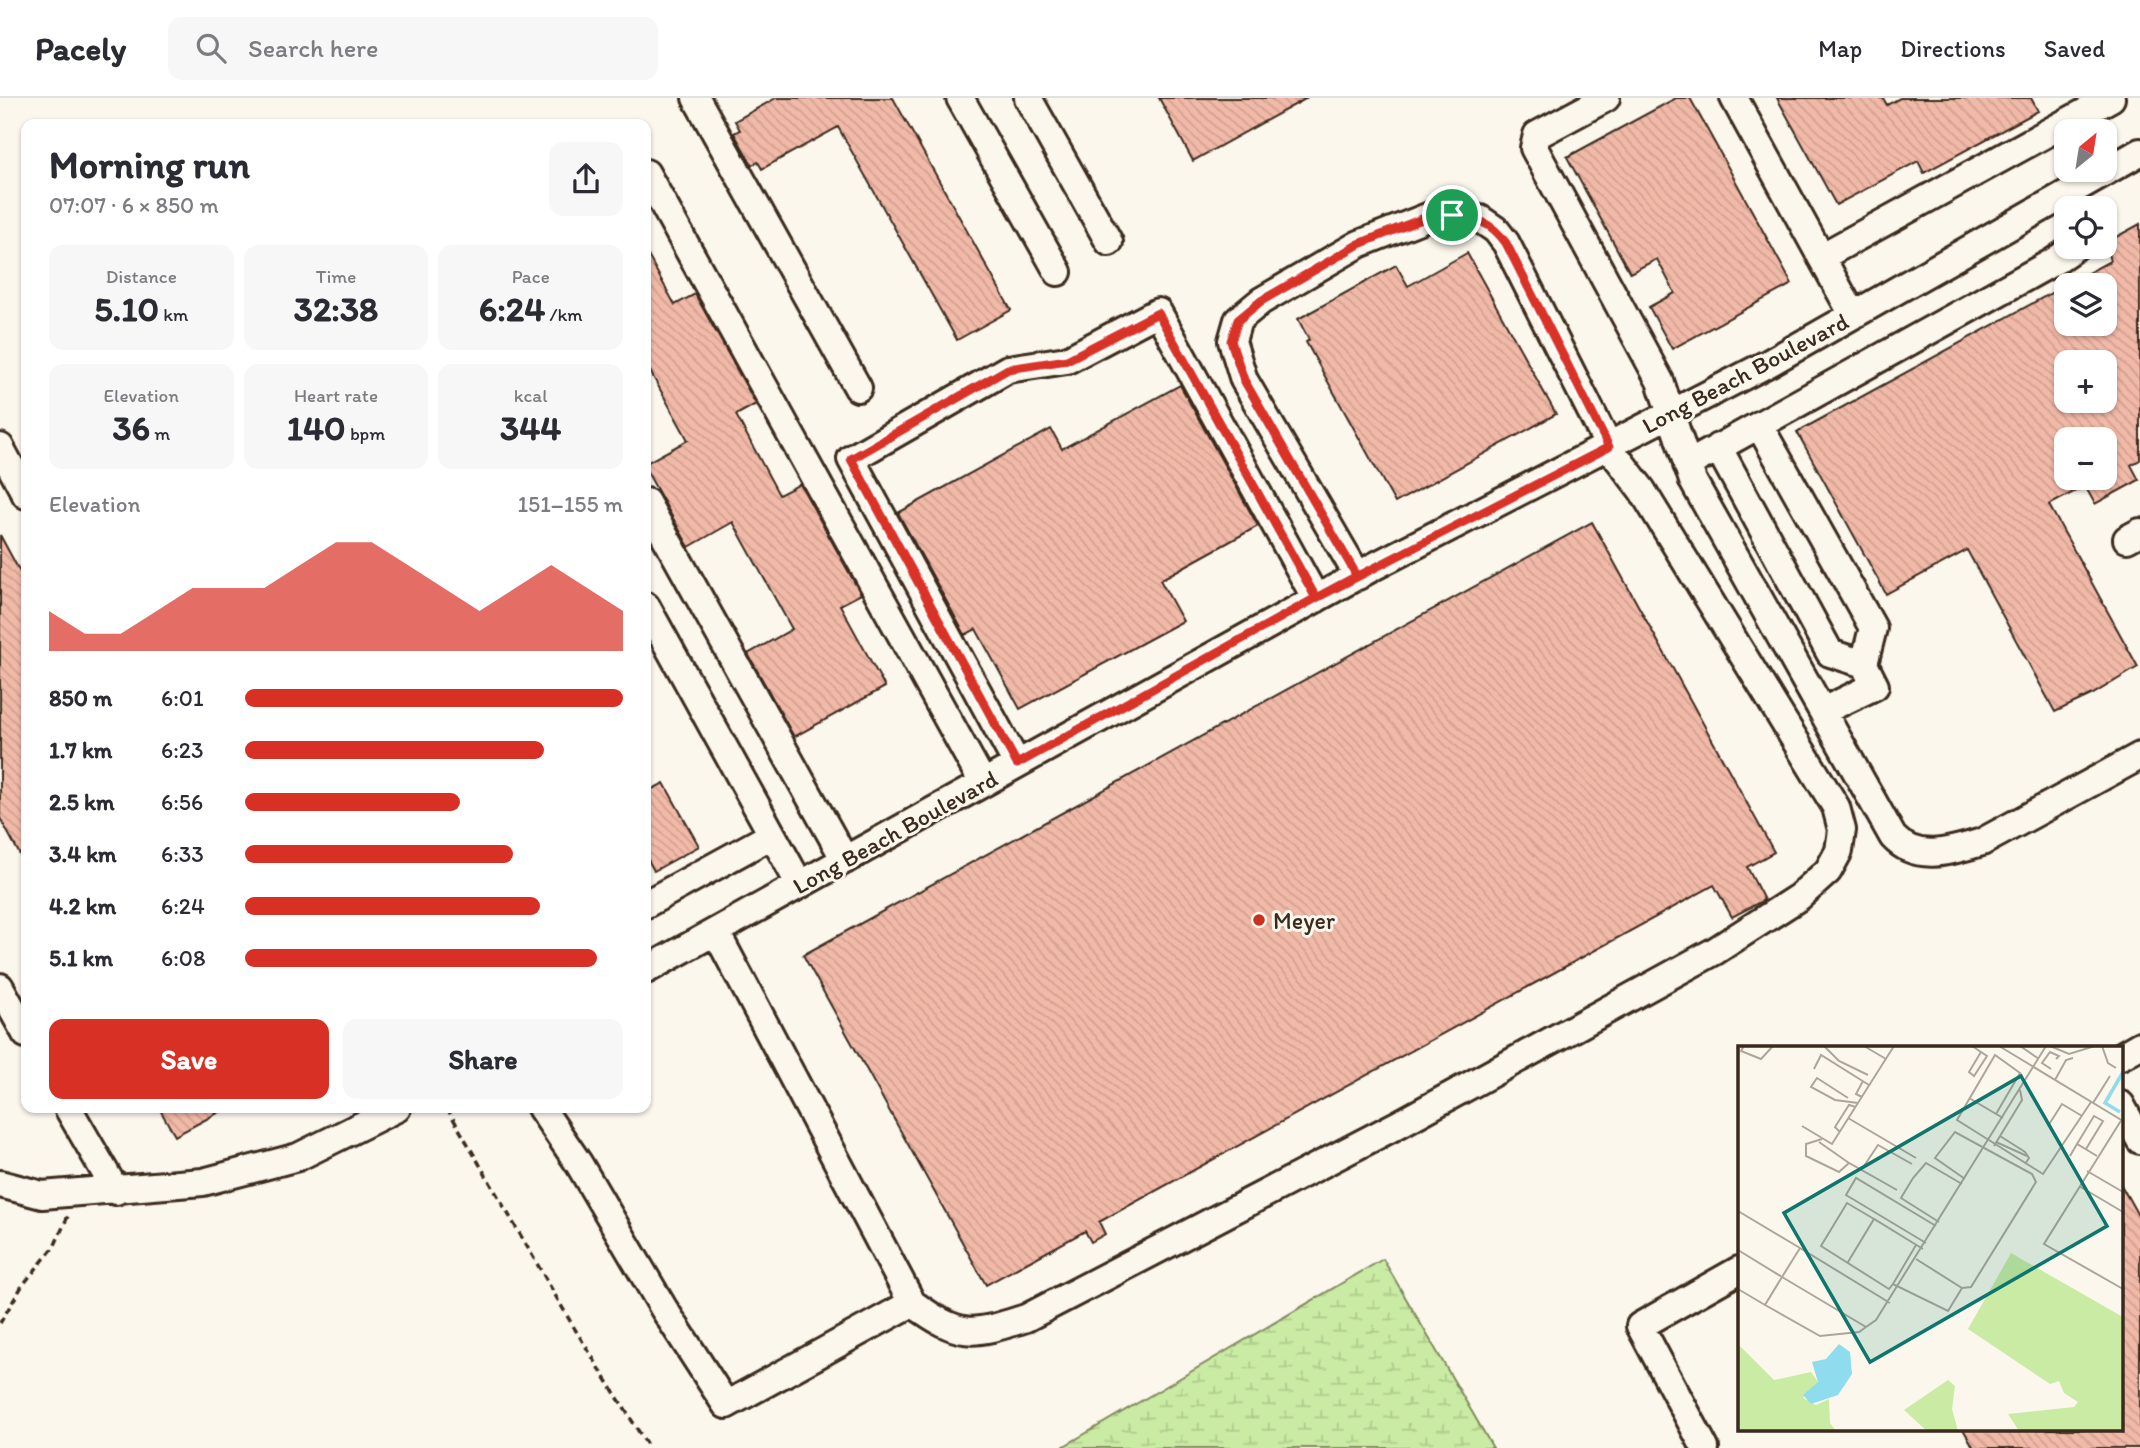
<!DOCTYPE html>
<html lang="en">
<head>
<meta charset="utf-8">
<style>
  :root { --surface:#fff; --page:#f7f7f7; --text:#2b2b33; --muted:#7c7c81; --line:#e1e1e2; --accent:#d93025 }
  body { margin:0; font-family:Itim,sans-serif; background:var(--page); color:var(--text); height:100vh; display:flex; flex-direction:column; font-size:26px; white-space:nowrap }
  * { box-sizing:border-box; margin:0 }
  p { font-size:23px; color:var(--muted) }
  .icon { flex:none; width:38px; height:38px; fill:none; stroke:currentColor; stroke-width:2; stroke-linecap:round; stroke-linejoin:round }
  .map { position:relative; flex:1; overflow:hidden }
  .details { position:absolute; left:21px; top:21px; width:630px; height:994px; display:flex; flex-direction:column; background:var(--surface); border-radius:14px; box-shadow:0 2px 5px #0004 }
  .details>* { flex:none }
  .needle { width:46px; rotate:30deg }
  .buttons { position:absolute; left:2054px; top:21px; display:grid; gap:14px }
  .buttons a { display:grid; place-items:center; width:63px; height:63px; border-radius:14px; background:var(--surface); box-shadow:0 2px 5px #0004; font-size:35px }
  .pin { position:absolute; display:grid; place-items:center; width:60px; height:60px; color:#fff; margin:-30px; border:4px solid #fff; border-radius:50%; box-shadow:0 2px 7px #0007 }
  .round { display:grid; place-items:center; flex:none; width:74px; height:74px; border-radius:14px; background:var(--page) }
  .overview { display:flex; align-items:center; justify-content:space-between; height:119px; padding:0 28px }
  h1 { font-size:38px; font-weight:700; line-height:52px }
  .figures { display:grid; grid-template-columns:repeat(3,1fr); gap:10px; height:119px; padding:7px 28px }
  .figures div { display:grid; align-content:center; border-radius:14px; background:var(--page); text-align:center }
  .figures b { font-size:35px; font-weight:700 }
  .figures small { font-size:19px; font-weight:400 }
  .figures p { font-size:19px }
  .chart { height:196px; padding:14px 28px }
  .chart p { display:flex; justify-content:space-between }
  .chart svg { width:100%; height:126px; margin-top:7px; fill:var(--accent); opacity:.7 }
  .primary-button { display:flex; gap:14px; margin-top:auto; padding:14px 28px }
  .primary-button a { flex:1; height:80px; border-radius:14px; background:var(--accent); color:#fff; font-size:28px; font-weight:700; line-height:80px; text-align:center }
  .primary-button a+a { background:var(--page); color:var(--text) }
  ul { padding:0 28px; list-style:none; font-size:23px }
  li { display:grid; grid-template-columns:112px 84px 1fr; align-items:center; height:52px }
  li i { height:18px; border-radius:9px; background:var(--accent) }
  header { display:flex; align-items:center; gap:42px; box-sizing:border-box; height:98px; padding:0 35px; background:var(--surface); border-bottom:2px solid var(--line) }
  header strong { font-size:33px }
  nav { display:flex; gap:38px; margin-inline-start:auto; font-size:24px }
  .search { width:490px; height:63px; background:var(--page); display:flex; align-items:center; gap:18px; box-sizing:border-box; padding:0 24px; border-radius:14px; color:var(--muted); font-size:26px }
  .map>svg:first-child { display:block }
  .wetland { fill:url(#wetland-marsh); stroke:#828a60; stroke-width:2 }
  .building { fill:url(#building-back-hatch); stroke:#3b2a1e; stroke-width:2; fill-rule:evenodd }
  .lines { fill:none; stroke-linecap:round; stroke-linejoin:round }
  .minor-casing { stroke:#3b2a1e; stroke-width:32 }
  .path { stroke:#3b2a1e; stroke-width:3.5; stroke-dasharray:7 5; stroke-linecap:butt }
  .minor { stroke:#fbf7ec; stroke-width:26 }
  .route-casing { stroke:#fff; stroke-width:14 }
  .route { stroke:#d93025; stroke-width:9 }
  .poi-dot { fill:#c8321e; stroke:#fbf7ec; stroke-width:2.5 }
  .labels { text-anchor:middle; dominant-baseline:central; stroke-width:6; stroke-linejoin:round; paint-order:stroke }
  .street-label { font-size:24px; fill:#3b2a1e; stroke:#fbf7ec }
  .poi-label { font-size:24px; fill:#3b2a1e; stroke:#fbf7ec; text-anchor:start }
  .inset-river { fill:none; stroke:#8fdcef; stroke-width:3.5 }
  .inset-road { fill:none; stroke:#aea59a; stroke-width:2 }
  .view { fill:#0f766e; fill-opacity:0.15; stroke:#0f766e; stroke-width:3.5 }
  .inset-edge { fill:none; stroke:#3b2a1e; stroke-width:3.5 }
</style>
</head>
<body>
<header>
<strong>Pacely</strong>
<div class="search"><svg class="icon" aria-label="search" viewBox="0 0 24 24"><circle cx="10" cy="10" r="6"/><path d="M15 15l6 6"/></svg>Search here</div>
<nav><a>Map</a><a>Directions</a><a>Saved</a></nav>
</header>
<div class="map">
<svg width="2140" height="1350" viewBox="0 0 2140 1350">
  <defs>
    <pattern id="wetland-marsh" width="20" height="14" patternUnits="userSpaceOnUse" patternTransform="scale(1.75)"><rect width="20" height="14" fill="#c9eba3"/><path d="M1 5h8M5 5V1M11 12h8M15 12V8" fill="none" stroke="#aeca8c"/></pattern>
    <pattern id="building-back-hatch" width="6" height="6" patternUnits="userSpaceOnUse" patternTransform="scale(1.75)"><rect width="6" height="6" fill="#f1b9a8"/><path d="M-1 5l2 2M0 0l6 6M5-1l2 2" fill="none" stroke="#d09f90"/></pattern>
  </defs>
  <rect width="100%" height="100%" fill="#fbf7ec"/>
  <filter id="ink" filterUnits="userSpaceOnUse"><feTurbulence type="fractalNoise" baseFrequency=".0143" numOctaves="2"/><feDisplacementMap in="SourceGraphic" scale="14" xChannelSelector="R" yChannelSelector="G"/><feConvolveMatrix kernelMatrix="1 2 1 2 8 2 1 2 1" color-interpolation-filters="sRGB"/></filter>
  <g filter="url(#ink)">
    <path class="wetland" d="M1383 1161 1493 1350H1061Z"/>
    <path class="building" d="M776 0H893L1011 212 957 242 838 29 762 71 758 64 752 67 734 35 740 32 735 23Z
      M1159 0H1307L1193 63Z
      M1676 0H1690L1792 186 1672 251 1649 209 1675 195 1657 161 1630 175 1567 59Z
      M1777 0H1883L1887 7 1900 0H2031L2038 13 1924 75 1918 63 1836 107Z
      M2140 126V362L2131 367 2139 382 2095 406 2085 388 2049 407 2138 569 2093 596 2055 614 1967 452 1886 496 1797 334 2110 163 2105 145ZM2067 187H2105V226H2067ZM2067 264H2105V303H2067ZM2067 341H2105V380H2067Z
      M646 154 675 207 695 196 756 306 736 317 779 397 800 386 861 496 840 507 885 589 794 639 748 556 792 531 733 424 689 449 646 372V365L688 342 646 266Z
      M1467 155 1556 316 1395 405 1306 244 1309 242 1298 221 1396 167 1408 188Z
      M1180 287 1258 428 1160 482 1183 523 1020 611 976 531 965 537 898 415 1051 331 1062 351Z
      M1592 424 1774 754 1747 769 1764 802 1732 819 1714 787 1099 1124 1105 1136 1091 1144 1085 1133 986 1187 803 857Z
      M0 437 26 485V768L0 720Z
      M664 685 699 748 654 773 646 758V694Z
      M159 1010H227L175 1038Z
      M2121 1087 2140 1121V1350H1974L1963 1331H2121Z"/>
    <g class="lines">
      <g class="minor-casing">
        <path id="minor" d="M696 0 858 290
          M960 0 1058 174
          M1028 0 1109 144
          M1606 0 1537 37 1534 50 1660 283 1693 383 1893 739C1917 765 1952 753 1982 744L2140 658
          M1734 0 1853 217
          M646 75 983 685
          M1821 159 2111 0
          M1759 327 1873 530 1864 566 1875 588 1823 613
          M0 349 26 397
          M1718 349 1830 555 1864 566
          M1687 367 2053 164 2075 149
          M646 404 845 762
          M2127 441 2140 434
          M646 508 800 787
          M1017 666 851 361 1008 271 1067 262 1158 214 1316 501
          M646 806 772 737
          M716 834 912 1205C961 1240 970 1238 1026 1220L1399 1026 1715 853 1799 799 1828 773 1839 753 1842 732 1836 709 1642 392 1609 349 1506 145 1496 132 1480 121 1432 117 1359 146 1261 203 1238 222 1232 243 1244 282 1358 478
          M646 872 1375 468 1769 265 2140 54
          M0 889 26 936
          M2121 958 2140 947
          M2121 1007 2140 1042
          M68 1010 116 1093
          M541 1010 579 1066 664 1211 726 1307 912 1205
          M0 1086 42 1097 203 1084 298 1059 397 1010
          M1705 1350 1640 1228 1739 1172"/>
      </g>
      <path class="path" d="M447 1010 573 1228 649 1350
        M0 1225 22 1188 54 1149 68 1118"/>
      <use href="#minor" class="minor"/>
    </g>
  </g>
  <g class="lines" filter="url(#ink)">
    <g class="route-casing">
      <path id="route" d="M1452 117H1432L1359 146 1261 203 1238 222 1231 243 1244 282 1357 478 1316 500 1017 666 851 361 1008 271 1067 262 1158 215 1316 500 1609 349 1506 145C1491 124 1477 120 1452 117"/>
    </g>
    <use href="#route" class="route"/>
  </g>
  <circle class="poi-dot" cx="1259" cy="822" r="7"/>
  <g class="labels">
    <g class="street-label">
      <text transform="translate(1745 275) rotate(-28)">Long Beach Boulevard</text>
      <text transform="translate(895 734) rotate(-29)">Long Beach Boulevard</text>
    </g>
    <g class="poi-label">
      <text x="1273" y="822">Meyer</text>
    </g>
  </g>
  <g transform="translate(1738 948)">
    <rect width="385" height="385" fill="#fbf7ec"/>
    <path d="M273 207 385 271V385H281L270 368 336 361 340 356 326 347 321 335 312 338 230 283ZM0 298 36 334 73 326 80 336 65 352 78 359 91 353 92 377 98 385H0ZM210 334 217 340 214 363 220 385H189L166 364Z" fill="#c9eba3"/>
    <path d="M101 298 112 306 114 328 100 349 73 358 65 349 80 336 74 316 88 313Z" fill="#8fdcef"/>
    <path class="inset-river" d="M382 66 367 57 385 26"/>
    <path class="inset-road" d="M6 0 3 5 23 13 35 0M86 0 101 15 130 29M126 0 148 13M234 0 249 10 236 30 231 26 243 6M261 0 385 75M282 0 301 13M312 0 331 8 357 0M364 0 370 17 378 22M76 23 83 9 131 39M313 23 304 17 312 6 321 10 318 13M317 34 328 14 335 12M124 51 118 48 125 35M110 52 79 32 73 41 97 54 120 57M231 52 265 72M355 57 372 30M258 68 282 27 257 9 219 74 305 128 353 56M110 72 178 112M384 73 306 198 385 243M64 80 94 98 156 0M310 80 324 58 344 70M102 86 97 81 111 59 118 61M262 90 287 106 291 112 287 118M84 93 68 98V110L101 126 111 117 159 144M81 96 111 117M258 96 289 110M339 98 356 70 365 75 348 103M256 100 284 54 282 44M332 110 339 98 359 110M124 123 140 99 174 118M349 125 385 146M341 140 385 166M0 165 62 202M136 173 109 157 83 200 151 243 155 238 210 265 224 242M201 176 163 152 175 132 188 117 224 138M188 197 108 149 118 132 198 180M0 204 44 231 62 202 152 257M178 213 224 242 233 241 298 136 294 128 217 86 197 112 227 133M110 216 136 173 185 203M155 238 178 199M0 243 27 259M128 281 44 231 27 259 82 290 121 286 128 281 138 274 308 0"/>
    <path class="view" d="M283 30 369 180 132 316 46 167Z"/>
    <rect width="385" height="385" class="inset-edge"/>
  </g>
</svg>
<div class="buttons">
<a><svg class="needle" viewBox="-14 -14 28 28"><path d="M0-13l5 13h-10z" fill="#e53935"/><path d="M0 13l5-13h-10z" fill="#7c7c81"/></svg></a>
<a><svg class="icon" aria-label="locate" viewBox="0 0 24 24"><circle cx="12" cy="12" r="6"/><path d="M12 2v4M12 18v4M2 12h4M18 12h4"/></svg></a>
<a><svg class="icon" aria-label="layers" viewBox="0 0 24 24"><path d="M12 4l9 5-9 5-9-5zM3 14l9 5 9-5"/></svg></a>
<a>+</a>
<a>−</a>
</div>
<div class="pin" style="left:1452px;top:117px;background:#1e9e55"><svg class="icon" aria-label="arrive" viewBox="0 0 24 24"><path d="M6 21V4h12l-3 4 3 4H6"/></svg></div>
<section class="details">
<div class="overview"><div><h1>Morning run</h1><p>07:07 · 6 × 850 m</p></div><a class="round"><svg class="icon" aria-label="share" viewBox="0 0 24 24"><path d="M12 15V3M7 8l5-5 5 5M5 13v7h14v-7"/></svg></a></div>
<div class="figures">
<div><p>Distance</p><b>5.10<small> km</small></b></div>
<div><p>Time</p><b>32:38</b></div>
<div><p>Pace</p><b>6:24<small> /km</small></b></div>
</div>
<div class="figures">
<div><p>Elevation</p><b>36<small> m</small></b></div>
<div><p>Heart rate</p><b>140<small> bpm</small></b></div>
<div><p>kcal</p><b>344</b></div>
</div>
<div class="chart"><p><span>Elevation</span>151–155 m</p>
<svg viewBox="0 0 160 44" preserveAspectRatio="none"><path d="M0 44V30L10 38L20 38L30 30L40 22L50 22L60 22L70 14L80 6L90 6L100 14L110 22L120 30L130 22L140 14L150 22L160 30V44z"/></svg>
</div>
<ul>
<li><b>850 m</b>6:01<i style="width:100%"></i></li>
<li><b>1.7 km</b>6:23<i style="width:79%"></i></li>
<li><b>2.5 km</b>6:56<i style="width:57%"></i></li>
<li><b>3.4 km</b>6:33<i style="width:71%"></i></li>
<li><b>4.2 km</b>6:24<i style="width:78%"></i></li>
<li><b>5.1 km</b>6:08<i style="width:93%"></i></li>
</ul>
<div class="primary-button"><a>Save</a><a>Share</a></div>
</section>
</div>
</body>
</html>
